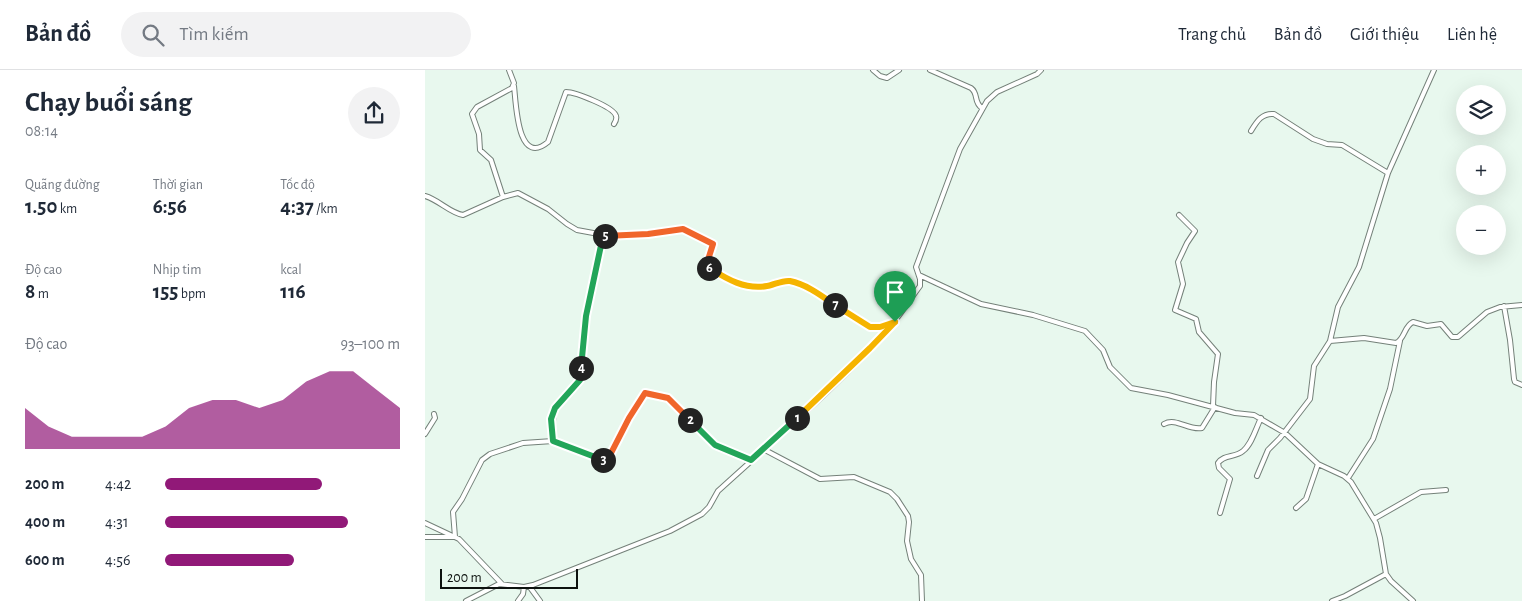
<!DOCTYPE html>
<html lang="vi">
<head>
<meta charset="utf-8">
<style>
  :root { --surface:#fff; --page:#f2f2f3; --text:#1f2937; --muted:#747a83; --line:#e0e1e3; --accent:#911978 }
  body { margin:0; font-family:"Alegreya Sans",sans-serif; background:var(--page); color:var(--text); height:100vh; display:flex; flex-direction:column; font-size:19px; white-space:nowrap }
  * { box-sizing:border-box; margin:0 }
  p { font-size:16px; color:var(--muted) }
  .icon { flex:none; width:28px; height:28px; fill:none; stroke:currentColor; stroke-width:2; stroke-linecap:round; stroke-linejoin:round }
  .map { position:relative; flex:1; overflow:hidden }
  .panel { display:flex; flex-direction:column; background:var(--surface); width:425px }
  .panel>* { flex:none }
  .fabs { position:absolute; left:1031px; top:15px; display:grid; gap:10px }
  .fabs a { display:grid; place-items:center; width:50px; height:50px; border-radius:50%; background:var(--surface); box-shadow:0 5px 20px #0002; font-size:25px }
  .scale { position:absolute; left:15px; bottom:12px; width:138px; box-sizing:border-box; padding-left:5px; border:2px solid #0d120f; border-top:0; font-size:14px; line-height:18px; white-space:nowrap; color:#0d120f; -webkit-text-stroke:4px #e8f8ee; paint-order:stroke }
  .pin { position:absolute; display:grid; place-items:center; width:42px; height:42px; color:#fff; margin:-51px -21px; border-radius:50% 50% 50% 0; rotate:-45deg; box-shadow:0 0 5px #0007 }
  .pin .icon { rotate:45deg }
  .km { position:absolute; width:25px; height:25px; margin:-12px; border-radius:50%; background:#222; color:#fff; font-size:14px; line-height:25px; text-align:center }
  .round { display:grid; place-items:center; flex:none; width:52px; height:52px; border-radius:26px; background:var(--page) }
  .overview { display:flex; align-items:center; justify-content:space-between; height:85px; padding:0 25px }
  h1 { font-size:28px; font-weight:600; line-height:38px }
  .figures { display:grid; grid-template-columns:repeat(3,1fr); gap:8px; height:85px; padding:5px 25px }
  .figures div { display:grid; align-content:center }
  .figures b { font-size:21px; font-weight:600 }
  .figures small { font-size:14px; font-weight:400 }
  .figures p { font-size:14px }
  .chart { height:140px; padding:10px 25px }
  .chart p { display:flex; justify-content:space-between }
  .chart svg { width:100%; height:90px; margin-top:5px; fill:var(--accent); opacity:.7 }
  ul { padding:0 25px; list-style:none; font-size:16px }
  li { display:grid; grid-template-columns:80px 60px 1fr; align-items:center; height:38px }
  li i { height:12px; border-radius:6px; background:var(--accent) }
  header { display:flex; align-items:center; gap:30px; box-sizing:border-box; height:70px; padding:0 25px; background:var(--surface); border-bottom:1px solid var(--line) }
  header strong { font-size:24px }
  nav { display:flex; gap:28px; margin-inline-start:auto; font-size:18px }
  .search { width:350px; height:45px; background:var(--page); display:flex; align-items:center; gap:12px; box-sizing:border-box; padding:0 18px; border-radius:28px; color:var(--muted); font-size:19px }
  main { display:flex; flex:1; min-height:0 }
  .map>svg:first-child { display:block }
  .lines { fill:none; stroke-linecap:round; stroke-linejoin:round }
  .minor-casing { stroke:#748179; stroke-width:6 }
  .minor { stroke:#fff; stroke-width:4 }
  .split-1-casing { stroke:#fff; stroke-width:10 }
  .split-2-casing { stroke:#fff; stroke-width:10 }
  .split-3-casing { stroke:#fff; stroke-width:10 }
  .split-4-casing { stroke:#fff; stroke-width:10 }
  .split-5-casing { stroke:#fff; stroke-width:10 }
  .split-6-casing { stroke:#fff; stroke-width:10 }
  .split-7-casing { stroke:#fff; stroke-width:10 }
  .split-8-casing { stroke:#fff; stroke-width:10 }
  .split-1 { stroke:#f5b400; stroke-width:6 }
  .split-2 { stroke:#22a559; stroke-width:6 }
  .split-3 { stroke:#f0652b; stroke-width:6 }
  .split-4 { stroke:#22a559; stroke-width:6 }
  .split-5 { stroke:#22a559; stroke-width:6 }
  .split-6 { stroke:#f0652b; stroke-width:6 }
  .split-7 { stroke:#f5b400; stroke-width:6 }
  .split-8 { stroke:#f5b400; stroke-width:6 }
</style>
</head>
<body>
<header>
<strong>Bản đồ</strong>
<div class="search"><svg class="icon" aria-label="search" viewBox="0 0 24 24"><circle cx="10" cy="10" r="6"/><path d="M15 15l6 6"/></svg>Tìm kiếm</div>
<nav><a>Trang chủ</a><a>Bản đồ</a><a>Giới thiệu</a><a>Liên hệ</a></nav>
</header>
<main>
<section class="panel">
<div class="overview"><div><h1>Chạy buổi sáng</h1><p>08:14</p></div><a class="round"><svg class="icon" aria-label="share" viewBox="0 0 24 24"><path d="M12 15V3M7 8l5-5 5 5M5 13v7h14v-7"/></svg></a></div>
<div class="figures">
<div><p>Quãng đường</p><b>1.50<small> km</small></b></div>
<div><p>Thời gian</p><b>6:56</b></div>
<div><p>Tốc độ</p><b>4:37<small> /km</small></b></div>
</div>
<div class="figures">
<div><p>Độ cao</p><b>8<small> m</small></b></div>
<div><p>Nhịp tim</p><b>155<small> bpm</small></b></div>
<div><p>kcal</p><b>116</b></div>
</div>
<div class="chart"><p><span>Độ cao</span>93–100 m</p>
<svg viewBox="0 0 160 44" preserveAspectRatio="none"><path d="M0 44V24L10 33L20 38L30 38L40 38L50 38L60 33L70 24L80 20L90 20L100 24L110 20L120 11L130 6L140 6L150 15L160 24V44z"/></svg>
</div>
<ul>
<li><b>200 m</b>4:42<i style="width:67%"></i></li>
<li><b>400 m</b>4:31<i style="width:78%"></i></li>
<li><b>600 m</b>4:56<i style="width:55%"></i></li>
</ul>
</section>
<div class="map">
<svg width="1097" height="531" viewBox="0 0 1097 531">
  <rect width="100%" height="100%" fill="#e8f8ee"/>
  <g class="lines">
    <g class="minor-casing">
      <path id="minor" d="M448 0 455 6 462 8 474 0
        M505 0 546 18C554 24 548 32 557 38
        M89 16C91 32 92 98 123 72L141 22C150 22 189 37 191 46 192 49 191 51 189 54
        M826 61C832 51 837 43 849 44L888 69 902 74 917 75 963 103
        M0 126C14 130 25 143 38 145L78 127 93 123 123 139 142 154 152 160 190 167 258 159 288 175 282 193 284 199C297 205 313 217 327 217 339 217 358 208 368 212 396 223 418 244 445 257H455L469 252
        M78 127 66 90 55 80 54 64 47 44 52 37 87 18 89 13 84 0
        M754 145 770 161 762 173 753 192 758 214 750 240 771 249 774 262 793 284 789 312 788 336
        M494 205 556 234 608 245 660 261 678 280 685 297 706 318 743 325 810 343 829 345 860 363 893 394 919 406 926 412 951 453 955 468 961 504 966 511 988 531
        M1079 236 1085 270 1089 309 1090 312 1097 315
        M905 271 939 268 971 273C980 269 979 256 988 252L1002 256 1016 254 1027 267H1033L1062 242 1075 237 1097 235
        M739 354C751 347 764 361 777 358L790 337
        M0 364 10 348 9 344
        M128 371C126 328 133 340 155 310L156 289 162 242 178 166
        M338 379 395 409 429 407 465 422 472 429 483 446 484 452 482 471 486 489 496 505 497 531
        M832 406 843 380 855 368 885 329 889 296 905 271 913 237 934 197 963 103 1009 0
        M923 408 948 369 965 319 975 271
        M871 438 881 429 893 394
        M795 443 805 409 794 398 793 393C799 384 810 388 818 381 827 374 831 358 836 348
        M949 449 996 422 1021 420
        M0 453 34 469 77 514
        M0 467H30L28 442 37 429 57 390 65 384 98 373 128 371 182 391 204 348 220 323 243 328 290 375 327 390
        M104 516 115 531
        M41 531 74 514 99 517 108 515 245 461 277 444 284 437 293 421C352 367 416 314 468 253 478 241 486 228 495 216V209L491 197 535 79 562 31 572 22 612 4 616 0
        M93 531 98 524 99 517
        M907 531 920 526 961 504"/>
    </g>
    <use href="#minor" class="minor"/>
  </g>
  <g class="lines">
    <g class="split-1-casing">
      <path id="split-1" d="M372 348 445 278 470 252"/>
    </g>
    <g class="split-2-casing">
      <path id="split-2" d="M265 350 290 375 326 390 372 348"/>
    </g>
    <g class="split-3-casing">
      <path id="split-3" d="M178 390 182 391 204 348 220 323 243 328 265 350"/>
    </g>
    <g class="split-4-casing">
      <path id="split-4" d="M156 298 155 310 130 338 126 349 128 371 178 390"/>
    </g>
    <g class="split-5-casing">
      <path id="split-5" d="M156 298 161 246 178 166H180"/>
    </g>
    <g class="split-6-casing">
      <path id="split-6" d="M180 166 223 164 258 159 288 174 282 193 284 198"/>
    </g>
    <g class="split-7-casing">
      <path id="split-7" d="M284 198C302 209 320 220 342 216 349 215 357 210 365 211 381 214 397 226 410 235"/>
    </g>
    <g class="split-8-casing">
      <path id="split-8" d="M410 235 445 257H455L470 252"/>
    </g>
    <use href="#split-1" class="split-1"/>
    <use href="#split-2" class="split-2"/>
    <use href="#split-3" class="split-3"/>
    <use href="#split-4" class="split-4"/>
    <use href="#split-5" class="split-5"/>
    <use href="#split-6" class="split-6"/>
    <use href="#split-7" class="split-7"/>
    <use href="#split-8" class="split-8"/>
  </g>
</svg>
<div class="fabs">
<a><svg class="icon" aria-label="layers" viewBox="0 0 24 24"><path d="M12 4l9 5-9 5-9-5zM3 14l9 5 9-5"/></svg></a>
<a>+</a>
<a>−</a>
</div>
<div class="scale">200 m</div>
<div class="pin" style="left:470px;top:252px;background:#1e9e55"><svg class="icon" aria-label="arrive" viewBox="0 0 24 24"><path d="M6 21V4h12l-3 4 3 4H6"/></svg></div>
<b class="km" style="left:372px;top:348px">1</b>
<b class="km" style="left:265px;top:350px">2</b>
<b class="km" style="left:178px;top:390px">3</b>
<b class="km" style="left:156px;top:298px">4</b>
<b class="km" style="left:180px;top:166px">5</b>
<b class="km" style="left:284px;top:198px">6</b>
<b class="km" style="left:410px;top:235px">7</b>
</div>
</main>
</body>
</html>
